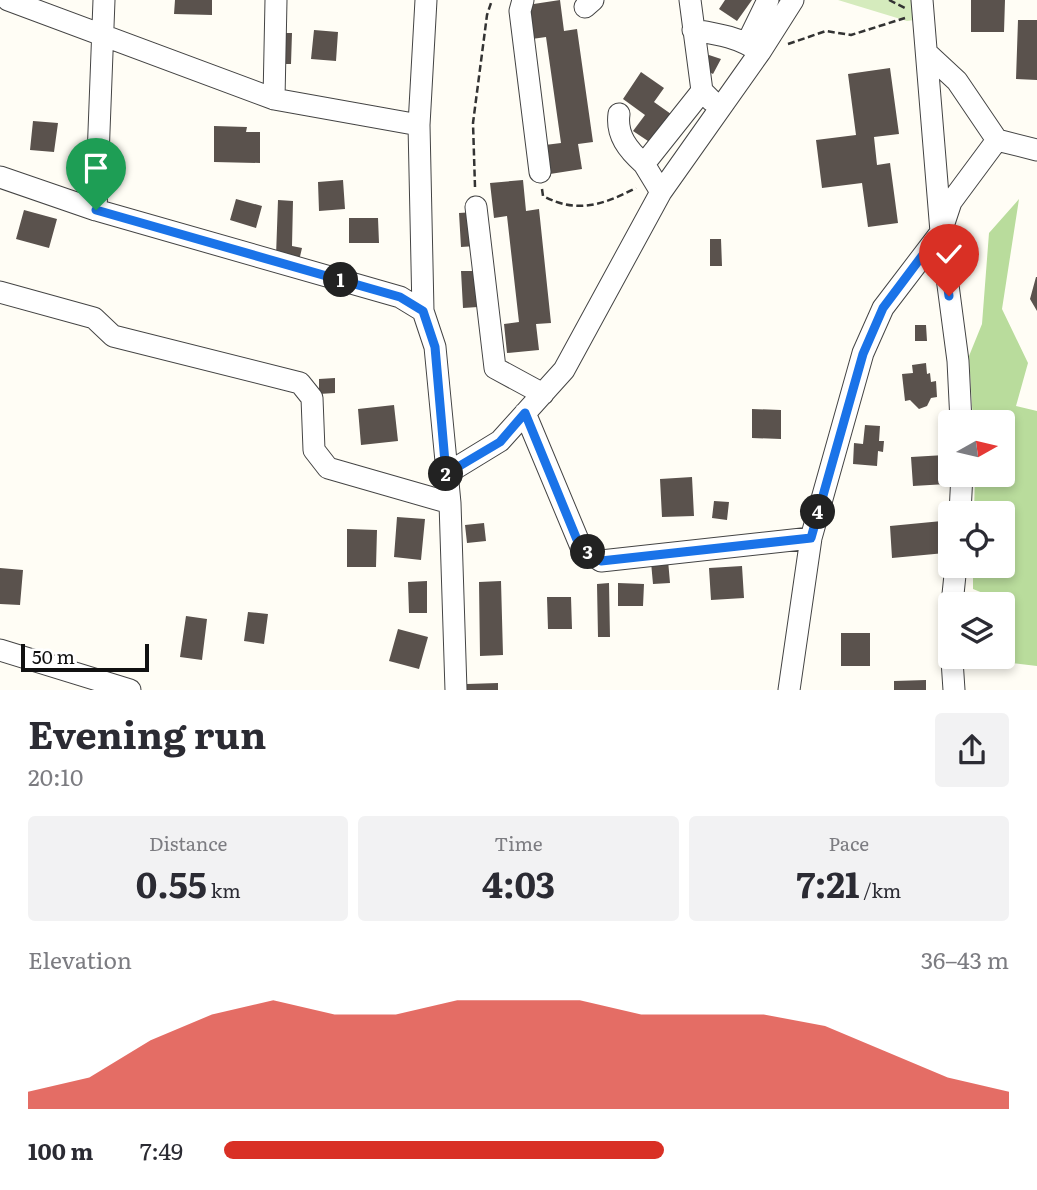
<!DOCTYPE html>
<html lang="en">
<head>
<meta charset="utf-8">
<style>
  :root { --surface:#fff; --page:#f2f2f3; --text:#2b2b33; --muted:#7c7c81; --accent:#d93025 }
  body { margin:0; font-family:Literata,serif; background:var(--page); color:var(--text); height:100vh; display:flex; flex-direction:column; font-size:26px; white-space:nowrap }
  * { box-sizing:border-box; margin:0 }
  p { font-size:23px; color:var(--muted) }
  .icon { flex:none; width:38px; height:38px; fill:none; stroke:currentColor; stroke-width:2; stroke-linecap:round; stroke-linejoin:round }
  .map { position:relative; height:690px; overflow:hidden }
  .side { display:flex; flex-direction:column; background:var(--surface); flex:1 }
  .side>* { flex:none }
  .needle { width:46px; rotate:82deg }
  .tools { position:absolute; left:938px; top:410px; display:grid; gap:14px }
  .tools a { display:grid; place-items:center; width:77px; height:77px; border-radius:7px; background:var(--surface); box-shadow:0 4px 10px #0003; font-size:35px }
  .scale { position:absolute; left:21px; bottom:18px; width:128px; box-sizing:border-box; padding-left:7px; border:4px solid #111; border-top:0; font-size:19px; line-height:24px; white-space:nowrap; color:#111; -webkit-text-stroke:5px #fff; paint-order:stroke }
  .pin { position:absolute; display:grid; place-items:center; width:60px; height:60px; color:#fff; margin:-72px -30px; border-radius:50% 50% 50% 0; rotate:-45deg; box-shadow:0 0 7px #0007 }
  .pin .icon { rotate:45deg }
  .km { position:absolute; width:35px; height:35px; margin:-18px; border-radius:50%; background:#222; color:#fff; font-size:19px; line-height:35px; text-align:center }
  .round { display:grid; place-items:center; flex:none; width:74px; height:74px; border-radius:7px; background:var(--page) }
  .summary { display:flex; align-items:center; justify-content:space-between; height:119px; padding:0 28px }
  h1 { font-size:38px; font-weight:700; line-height:52px }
  .stats { display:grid; grid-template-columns:repeat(3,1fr); gap:10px; height:119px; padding:7px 28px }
  .stats div { display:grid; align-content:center; border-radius:7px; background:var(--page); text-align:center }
  .stats b { font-size:35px; font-weight:700 }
  .stats small { font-size:19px; font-weight:400 }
  .stats p { font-size:19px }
  .chart { height:196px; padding:14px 28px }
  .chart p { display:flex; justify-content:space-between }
  .chart svg { width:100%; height:126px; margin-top:7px; fill:var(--accent); opacity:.7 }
  ul { padding:0 28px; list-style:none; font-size:23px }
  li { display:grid; grid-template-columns:112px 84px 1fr; align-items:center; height:52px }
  li i { height:18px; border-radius:9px; background:var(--accent) }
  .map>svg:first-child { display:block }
  .green { fill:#d5ebbd }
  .forest { fill:#b9dc9c }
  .building { fill:#5a524d }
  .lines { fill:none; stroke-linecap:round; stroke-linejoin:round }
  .minor-casing { stroke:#444; stroke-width:23 }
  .path { stroke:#333; stroke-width:2.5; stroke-dasharray:7 3.5; stroke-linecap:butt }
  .minor { stroke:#fff; stroke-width:21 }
  .route-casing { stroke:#fff; stroke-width:14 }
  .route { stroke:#1a73e8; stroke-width:9 }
</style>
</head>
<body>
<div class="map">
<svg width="1037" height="690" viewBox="0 0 1037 690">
  <rect width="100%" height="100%" fill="#fffdf5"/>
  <path class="green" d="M838 0H914L915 20 907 21Z"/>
  <path class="forest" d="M1019 199 1002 309 1028 363 1016 406 1037 411V666L1012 663 1010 604 973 589V565H1003V513H974L975 474H1003V422H973L969 356 982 324 989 233Z"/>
  <path class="building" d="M175 0H212V15L174 14Z
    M560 0 564 31 577 29 593 142 578 144 582 169 550 174 545 145 561 143 546 37 532 39 527 5Z
    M725 0H752L737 21 719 9Z
    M971 0H1005L1004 32H971Z
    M1018 20H1037V80L1016 79Z
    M314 30 338 32 336 61 311 59Z
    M281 33H292L291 64H280Z
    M709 55 721 59 713 74 703 69Z
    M890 68 899 134 874 137 877 165 890 163 898 223 868 227 862 183 822 188 816 140 856 135 848 74Z
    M641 72 664 88 654 102 671 114 651 143 633 131 645 115 623 99Z
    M33 121 58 123 54 152 30 150Z
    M214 126 247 127 246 132H260V163L214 162Z
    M343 180 345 209 319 211 318 182Z
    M523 180 526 211 539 209 551 323 536 324 539 350 507 353 504 324 519 322 507 216 494 218 490 183Z
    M236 199 262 206 256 228 230 220Z
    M278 200 293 201 292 246 302 248 299 261 276 256Z
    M24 210 57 219 49 248 16 239Z
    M474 212 476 246 461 247 459 213Z
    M349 218H378L379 243H349Z
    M710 239H721L722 266H710Z
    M461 271H476L478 307 463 308Z
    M1036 277H1037V311L1030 299Z
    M915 325H926L927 341H915Z
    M926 363 927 374 930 373 931 382 936 381 937 397 931 398 927 406 919 409 910 400 905 401 902 374 913 373 912 365Z
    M335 378V393L319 394V379Z
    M394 405 398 441 361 445 358 409Z
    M752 409 781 410V439L752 438Z
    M865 425 880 426 879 441H884L883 452 878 451 877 466 853 464 854 443 863 444Z
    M945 455 947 484 913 486 911 457Z
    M692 477 694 516 662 517 660 479Z
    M714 501 729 502 727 520 712 518Z
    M397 517 425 519 421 560 394 557Z
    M942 521 945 553 892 558 890 526Z
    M484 523 486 541 467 543 465 525Z
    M347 529 377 530 376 567H347Z
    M668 560 670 583 653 584 651 562Z
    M742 566 744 598 711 600 709 568Z
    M0 568 23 570 20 605 0 604Z
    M427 581V613H409L408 582Z
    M501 581 503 655 480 656 479 582Z
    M609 583 610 637H598L597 584Z
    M618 583 644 584 643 606H618Z
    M547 597H571L572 629H548Z
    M248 612 268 614 264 644 244 641Z
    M186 616 207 619 202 660 180 657Z
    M398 629 428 637 419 669 389 661Z
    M841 633H870V666H841Z
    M926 680V690H894V681Z
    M498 683V690H467V684Z"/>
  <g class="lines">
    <g class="minor-casing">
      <path id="minor" d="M8 0 274 99 419 125
        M426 0 419 125 423 311 435 347 450 503 456 690
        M523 0 520 11 540 172
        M690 0 702 91 712 101
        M922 0 941 232 958 361 961 422
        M585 7 593 0
        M693 30C718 34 739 37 760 52
        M747 43 768 0
        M929 55 957 81 997 140 1037 150
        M274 99 276 0
        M619 114C616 135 628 150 644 164
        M0 177 96 210 400 297 423 311
        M661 192 644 164 702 91
        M476 207 495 368 543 394
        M96 210 104 0
        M0 292 94 318 113 336 300 383 312 398 314 450 328 468 450 503
        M525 413 581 547 601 561 811 538
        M446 474 500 441 564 370 661 192 760 52 793 0
        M960 513 962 474
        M952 604 956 565
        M950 630 954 690
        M0 650 130 690
        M789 690 811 538 863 353 883 308 941 232 951 202 997 140"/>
    </g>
    <path class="path" d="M889 0 905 8
      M788 44 826 31 851 35 905 18
      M475 187 473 123 487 15 492 0
      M542 189 543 196C577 214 603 205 636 188"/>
    <use href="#minor" class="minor"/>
  </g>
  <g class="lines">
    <g class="route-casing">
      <path id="route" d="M96 210 400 297 423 311 435 347 446 474 500 442 525 413 580 547 601 561 811 538 863 354 883 308 940 232 949 296"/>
    </g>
    <use href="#route" class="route"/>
  </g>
</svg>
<div class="tools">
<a><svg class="needle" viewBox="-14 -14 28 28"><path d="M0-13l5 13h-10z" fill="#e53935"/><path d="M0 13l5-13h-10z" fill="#7c7c81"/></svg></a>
<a><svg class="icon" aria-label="locate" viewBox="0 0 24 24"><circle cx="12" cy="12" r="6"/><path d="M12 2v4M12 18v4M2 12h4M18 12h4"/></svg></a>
<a><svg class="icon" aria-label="layers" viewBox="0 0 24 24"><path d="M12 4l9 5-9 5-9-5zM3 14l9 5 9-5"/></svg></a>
</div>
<div class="scale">50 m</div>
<div class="pin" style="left:96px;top:210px;background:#1e9e55"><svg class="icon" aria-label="arrive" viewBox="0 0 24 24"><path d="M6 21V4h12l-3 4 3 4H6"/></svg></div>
<div class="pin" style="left:949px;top:296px;background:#d93025"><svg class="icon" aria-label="check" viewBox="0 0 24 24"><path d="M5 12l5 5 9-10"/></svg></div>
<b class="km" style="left:341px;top:280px">1</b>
<b class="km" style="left:446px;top:474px">2</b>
<b class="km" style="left:588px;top:552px">3</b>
<b class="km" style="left:818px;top:512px">4</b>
</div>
<section class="side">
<div class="summary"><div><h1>Evening run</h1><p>20:10</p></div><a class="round"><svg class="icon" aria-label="share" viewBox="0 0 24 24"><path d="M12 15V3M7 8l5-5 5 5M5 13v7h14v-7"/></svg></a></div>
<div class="stats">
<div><p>Distance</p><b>0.55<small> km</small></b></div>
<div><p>Time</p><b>4:03</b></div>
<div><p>Pace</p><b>7:21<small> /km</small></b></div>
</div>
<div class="chart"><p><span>Elevation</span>36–43 m</p>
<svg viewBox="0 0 160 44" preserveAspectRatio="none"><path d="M0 44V38L10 33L20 20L30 11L40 6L50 11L60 11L70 6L80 6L90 6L100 11L110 11L120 11L130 15L140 24L150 33L160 38V44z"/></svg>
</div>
<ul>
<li><b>100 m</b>7:49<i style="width:56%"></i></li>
</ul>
</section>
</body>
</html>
